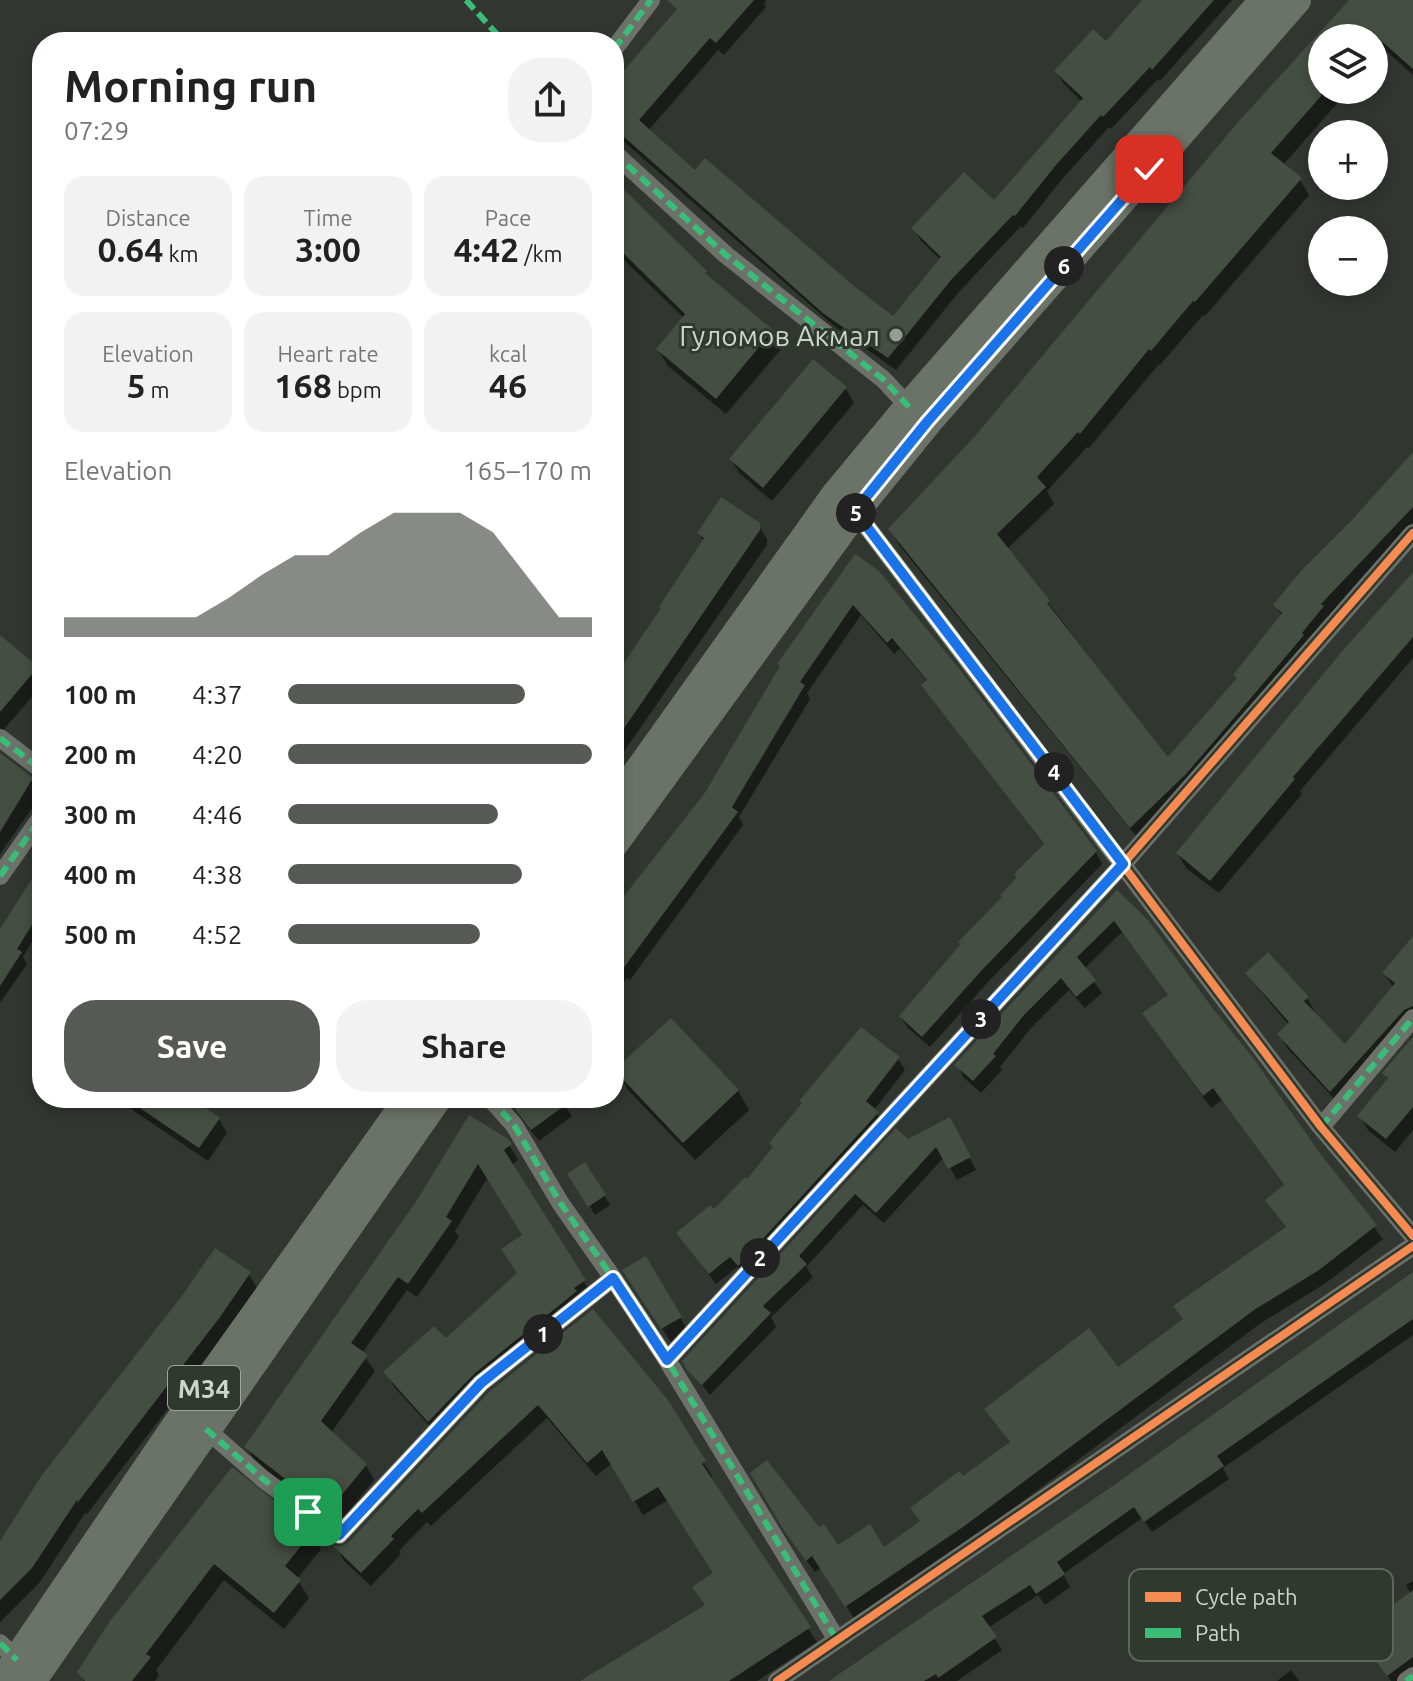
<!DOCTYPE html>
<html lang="en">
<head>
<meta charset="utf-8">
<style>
  :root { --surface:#fff; --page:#f2f2f2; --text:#222; --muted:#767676; --accent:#575956 }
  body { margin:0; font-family:Ubuntu,sans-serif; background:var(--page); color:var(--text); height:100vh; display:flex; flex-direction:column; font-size:30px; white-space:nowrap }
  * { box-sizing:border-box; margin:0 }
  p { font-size:26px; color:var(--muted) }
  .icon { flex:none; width:44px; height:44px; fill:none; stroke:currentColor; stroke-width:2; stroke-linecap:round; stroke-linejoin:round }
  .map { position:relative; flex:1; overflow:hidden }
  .details { position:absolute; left:32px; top:32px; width:592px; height:1076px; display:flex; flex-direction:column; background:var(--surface); border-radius:32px; box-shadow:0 4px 12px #0003 }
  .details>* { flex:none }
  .fabs { position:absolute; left:1308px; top:24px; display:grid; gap:16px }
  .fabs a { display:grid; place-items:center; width:80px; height:80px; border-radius:50%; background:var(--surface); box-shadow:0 4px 12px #0003; font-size:40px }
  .pin { position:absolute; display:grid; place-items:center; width:68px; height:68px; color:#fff; margin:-34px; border-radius:16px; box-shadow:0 4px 12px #0006 }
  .km { position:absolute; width:40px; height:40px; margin:-20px; border-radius:50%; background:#222; color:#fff; font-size:22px; line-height:40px; text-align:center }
  .round { display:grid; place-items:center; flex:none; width:84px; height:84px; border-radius:32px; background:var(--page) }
  .head { display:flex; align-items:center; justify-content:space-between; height:136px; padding:0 32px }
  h1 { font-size:44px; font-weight:600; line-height:60px }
  .figures { display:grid; grid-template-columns:repeat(3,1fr); gap:12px; height:136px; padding:8px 32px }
  .figures div { display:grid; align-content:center; border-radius:20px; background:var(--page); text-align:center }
  .figures b { font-size:34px; font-weight:600 }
  .figures small { font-size:22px; font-weight:400 }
  .figures p { font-size:22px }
  .chart { height:224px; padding:16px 32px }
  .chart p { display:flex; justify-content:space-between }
  .chart svg { width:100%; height:144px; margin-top:8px; fill:var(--accent); opacity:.7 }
  .primary-button { display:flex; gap:16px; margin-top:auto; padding:16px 32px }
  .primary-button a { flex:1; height:92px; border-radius:32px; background:var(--accent); color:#fff; font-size:32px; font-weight:600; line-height:92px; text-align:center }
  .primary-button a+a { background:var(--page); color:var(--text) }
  ul { padding:0 32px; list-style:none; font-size:26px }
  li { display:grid; grid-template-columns:128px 96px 1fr; align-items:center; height:60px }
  li i { height:20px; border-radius:10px; background:var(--accent) }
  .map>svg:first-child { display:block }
  .shadow { fill:#0007 }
  .building { fill:#454e42 }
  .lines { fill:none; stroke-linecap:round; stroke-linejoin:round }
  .minor { stroke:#6c7269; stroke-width:18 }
  .primary { stroke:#6b7267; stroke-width:30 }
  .quiet { stroke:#3abd76; stroke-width:6; stroke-dasharray:12 6; stroke-linecap:butt }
  .cycleway-casing { stroke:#30392d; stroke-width:13 }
  .cycleway { stroke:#f68b52; stroke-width:8 }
  .route-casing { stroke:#fff; stroke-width:16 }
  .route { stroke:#1a73e8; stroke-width:10 }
  .poi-dot { fill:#979c95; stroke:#30392d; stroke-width:3 }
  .labels { text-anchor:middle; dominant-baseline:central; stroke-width:6; stroke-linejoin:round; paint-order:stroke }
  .shield { fill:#30392d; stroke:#9fa59c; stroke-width:2 }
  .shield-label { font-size:26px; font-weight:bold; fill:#ced3cb }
  .poi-label { font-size:28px; fill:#ced3cb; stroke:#30392d; text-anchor:end }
  .key { fill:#30392d; stroke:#5f675c; stroke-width:2 }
  .key-label { font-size:22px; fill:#ced3cb }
</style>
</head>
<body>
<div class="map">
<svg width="1413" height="1681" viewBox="0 0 1413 1681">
  <rect width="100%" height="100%" fill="#313630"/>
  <path class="shadow" d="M687 0H766L764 3 766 7 724 55 718 50 648 131 695 173 894 318 941 260 921 241 914 228 994 203 1082 102 1064 84 1056 71 1106 44 1145 0H1232L1160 81 1158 79 1111 129 1109 127 1063 178 1023 228 1021 226 958 293 896 370 834 326 614 133V85Z
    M1351 0H1413V75L1385 50 1374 62V38H1322V90H1349L1283 165 1300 180 1309 195 1205 316 1203 315 1160 365 1159 364 1089 448 1087 447 1047 491 1054 504 1007 549 1168 760 1238 680 1282 616 1275 605 1413 454V531L1141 842 899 545 890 529 977 436Z
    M614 183 709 278 772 331 782 348 726 414 668 366 658 349 684 318 623 259 614 268Z
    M813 362 846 389 854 403 772 501 739 473 731 460Z
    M758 525 767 539V545L614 766V659L624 666 704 542 699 534Z
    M855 556 1096 852 1102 864 988 982 930 1047 908 1028 901 1017 1045 846 931 697 924 686 928 682 900 649 894 654 861 615 807 693 810 699 739 817 743 825 630 980 627 978 614 996V913L705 795Z
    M1413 572V658L1300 791 1302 794 1219 893 1186 868 1178 854Z
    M0 637 37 669 42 678V685L0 734Z
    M0 756 32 780 39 793 33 801 35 804 0 854Z
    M42 866V925L23 957 27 964 0 1003V932Z
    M1117 892 1383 1239 1326 1283 1261 1323 995 1522 854 1618 821 1568 815 1572 795 1545 818 1530 837 1548 884 1550 922 1523 963 1479 1011 1444 987 1409 1118 1370 1184 1321 1175 1306 1287 1229 1267 1200 1285 1187 1222 1100 1211 1108 1152 1026 1170 996 1122 932 1084 969 1102 993 1085 1008 1069 990 1031 1028 1000 1067 1002 1070 981 1093 964 1078 957 1065Z
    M1413 939V1023L1339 1104 1287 1048 1279 1034 1289 1025 1256 986 1248 973 1307 998 1315 1012 1313 1013 1345 1047 1394 988 1384 973Z
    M1413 1040V1130L1395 1152 1368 1130 1360 1116 1389 1081 1384 1074Z
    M898 1059 905 1070 874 1110 884 1125 745 1276 737 1267 716 1284 678 1233 714 1212 748 1181Z
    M617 1071 738 1091 749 1110 695 1160 628 1090Z
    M120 1098H188L219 1119 227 1133 208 1161 122 1103Z
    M376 1098H390L386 1104Z
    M505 1098H560L572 1116 539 1141Z
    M949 1120 976 1170 957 1180 944 1157 884 1223 863 1205 806 1267 813 1277 771 1317 776 1327 710 1395 684 1362 908 1141Z
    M507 1141 518 1160 511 1166 593 1296 482 1388 438 1435 394 1387 386 1372 445 1341 519 1274 524 1236 488 1177 455 1231 459 1237 417 1297 407 1290 362 1353 375 1371 331 1433 366 1465 374 1480 337 1526 255 1462 247 1447 419 1201Z
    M585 1165 610 1205 595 1215 570 1174Z
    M646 1259 688 1331 671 1342 633 1285Z
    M249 1274 257 1288 227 1332 87 1514 85 1513 40 1582 0 1622V1545Z
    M1413 1274V1335L1223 1468 1229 1479 1152 1532 1142 1518 1063 1574 1070 1587 1045 1605 1038 1595 988 1628 1002 1650 957 1681H833L1041 1539Z
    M491 1393 666 1401 712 1476 709 1479 817 1642 757 1681H590L707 1607 715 1574 668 1500 643 1515 612 1463 596 1476 547 1418 431 1526 427 1522 399 1551 401 1554 371 1586 344 1561 337 1548 349 1545Z
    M312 1532 321 1549 297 1579 309 1598 284 1629 224 1580 156 1670 159 1675 155 1681H84L79 1672 142 1582Z
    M1413 1581V1677L1408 1681H1391L1358 1634 1411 1594 1406 1585Z
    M1291 1670 1299 1681H1277Z"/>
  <path class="building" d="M667 0H754L716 43 710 38 639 120 695 170 705 158 854 286 893 316 941 257 911 228 964 172 994 200 1083 98 1054 71 1093 29 1106 41 1142 0H1214L1152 70 1150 67 1103 117 1101 115 1056 165 1015 216 1013 215 951 280 888 358 824 314 614 128V82L677 9Z
    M1349 0H1413V69L1378 38H1322L1321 96 1271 153 1302 178 1195 302 1193 301 1151 351 1149 349 1080 434 1078 432 1037 477 1046 487 997 534 1050 601 1047 603 1168 757 1237 678 1233 675 1282 613 1273 605 1300 572 1351 521 1413 452V507L1321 604 1324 606 1302 633 1304 635 1229 724 1186 774 1130 828 888 529 976 435 1239 121Z
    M614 180 707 271 705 273 773 330 716 399 656 349 685 314 614 244Z
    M813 359 847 387 763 488 729 459Z
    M721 497 760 523V530L614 743V656L624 663 661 608 659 607 704 538 697 533Z
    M855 554 878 570 958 667 1097 851 982 970 922 1037 899 1016 961 944 958 942 1002 897 1000 895 1017 877 1014 874 1044 844 921 685 927 680 892 638 887 643 853 605 800 682 805 685 732 807 738 812 614 981V909L704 794 780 666 777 664Z
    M1413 572V637L1293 777 1295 779 1210 881 1176 853 1344 649Z
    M0 635 38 667 0 712Z
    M0 753 33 778 0 832Z
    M42 863V909L17 949 22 952 0 986V929Z
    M1117 890 1148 920 1214 1010 1251 1055 1322 1156 1377 1225 1319 1270 1254 1310 963 1527 845 1607 812 1556 806 1561 785 1532 750 1473 767 1460 819 1527 824 1524 838 1545 870 1524 884 1547 920 1521 910 1508 959 1471 963 1476 1010 1442 984 1409 1089 1328 1118 1367 1183 1319 1173 1306 1286 1227 1265 1200 1284 1185 1213 1088 1203 1096 1142 1013 1168 995 1114 921 1077 957 1096 980 1076 997 1061 978 1024 1015 993 1054 996 1056 973 1081 954 1065Z
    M1413 936V1006L1404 1010 1330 1092 1277 1034 1289 1022 1245 973 1268 952 1309 997 1304 1001 1345 1044 1395 983 1382 973Z
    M671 1018 739 1090 683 1143 614 1070Z
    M861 1027 900 1057 866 1101 879 1112 738 1266 730 1257 709 1274 676 1233 710 1205 714 1209 745 1177 747 1179 773 1147 769 1143 802 1103 799 1101Z
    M1413 1037V1107L1386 1139 1357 1116 1388 1078 1382 1073Z
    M125 1098H192L220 1118 199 1148Z
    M506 1098H575L531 1130Z
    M469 1115 508 1139 512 1144 504 1150 586 1280 574 1288 577 1291 474 1374 428 1422 383 1372 434 1326 446 1338 517 1273 501 1249 522 1235 478 1164 446 1217 452 1221 408 1284 398 1277 351 1343 368 1355 321 1421 367 1464 328 1512 244 1447 417 1200Z
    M950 1117 971 1157 948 1169 936 1147 876 1213 855 1194 799 1256 807 1264 763 1306 771 1313 702 1385 687 1370 682 1361 896 1128 908 1139Z
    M585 1162 606 1195 588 1207 567 1174Z
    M215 1248 251 1272 220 1317 78 1502 77 1500 32 1568 0 1600V1541L42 1475 181 1297Z
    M646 1256 682 1317 661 1329 622 1270Z
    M1413 1272V1319L1217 1456 1224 1466 1144 1522 1134 1507 1057 1562 1065 1574 1036 1594 1030 1585 982 1616 997 1637 938 1678 936 1674 924 1681H829L1117 1483Z
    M593 1309 668 1400 706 1461 702 1464 811 1627 729 1681H580L705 1605 692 1587 713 1573 658 1487 633 1502 602 1450 587 1463 538 1405 422 1513 418 1509 391 1536 394 1539 361 1573 333 1546H342L348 1543 489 1392Z
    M232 1467 313 1531 285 1566 301 1580 274 1613 214 1564 146 1654 151 1657 132 1681H85L77 1672 110 1621Z
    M1413 1590V1657L1387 1676 1355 1633Z"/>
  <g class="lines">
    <path class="minor" d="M614 49 651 0
      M614 153 726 255 884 380 909 407
      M855 511 1321 1127 1413 1236
      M0 738 42 770
      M0 876 42 816
      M490 1098 514 1125 561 1204 613 1278 667 1360 837 1640
      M1321 1127 1413 1018
      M667 1360 1123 864 1413 533
      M206 1429 263 1479 339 1535 481 1383 613 1278
      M0 1643 17 1660
      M777 1681 1413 1246
      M1406 1681 1413 1676"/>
    <path class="primary" d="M614 806 836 495 909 407 1265 0
      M614 843 855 511 927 422 1296 0
      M3 1681 180 1421 410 1098
      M31 1681 437 1098"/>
    <path class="quiet" d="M466 0 504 42
      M614 49 651 0
      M614 153 726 255 884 380 909 407
      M0 738 42 770
      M0 876 42 816
      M490 1098 514 1125 561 1204 613 1278 667 1360 837 1640
      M1321 1127 1413 1018
      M206 1429 263 1479 339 1535 481 1383 613 1278
      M0 1643 17 1660
      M1406 1681 1413 1676"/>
    <g class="cycleway-casing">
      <path id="cycleway" d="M855 511 1321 1127 1413 1236
        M667 1360 1123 864 1413 533
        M777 1681 1413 1246"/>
    </g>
    <use href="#cycleway" class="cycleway"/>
  </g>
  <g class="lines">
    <g class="route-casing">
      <path id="route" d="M308 1512 339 1535 481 1383 613 1278 667 1360 1123 864 855 511 927 422 1149 169"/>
    </g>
    <use href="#route" class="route"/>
  </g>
  <circle class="poi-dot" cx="896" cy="335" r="8"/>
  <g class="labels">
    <rect class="shield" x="168" y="1366" width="72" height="44" rx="6"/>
    <g class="shield-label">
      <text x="204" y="1388">M34</text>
    </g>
    <g class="poi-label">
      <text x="880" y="335">Гуломов Акмал</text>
    </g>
  </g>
  <rect x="1129" y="1569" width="264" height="92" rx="12" class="key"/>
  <rect x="1145" y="1592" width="36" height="10" fill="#f68b52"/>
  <rect x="1145" y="1628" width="36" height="10" fill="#3abd76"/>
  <g class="key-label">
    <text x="1195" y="1605">Cycle path</text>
    <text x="1195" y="1641">Path</text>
  </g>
</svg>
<div class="fabs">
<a><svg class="icon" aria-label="layers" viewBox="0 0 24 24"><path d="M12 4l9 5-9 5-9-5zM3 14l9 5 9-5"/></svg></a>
<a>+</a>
<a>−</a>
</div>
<div class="pin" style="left:308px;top:1512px;background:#1e9e55"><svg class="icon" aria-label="arrive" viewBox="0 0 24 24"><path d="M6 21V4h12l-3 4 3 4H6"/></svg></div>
<div class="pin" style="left:1149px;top:169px;background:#d93025"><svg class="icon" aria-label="check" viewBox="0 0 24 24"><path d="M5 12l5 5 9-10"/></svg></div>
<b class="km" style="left:543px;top:1334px">1</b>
<b class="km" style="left:760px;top:1258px">2</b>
<b class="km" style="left:981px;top:1019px">3</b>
<b class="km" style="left:1054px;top:772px">4</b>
<b class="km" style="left:856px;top:513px">5</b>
<b class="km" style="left:1064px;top:266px">6</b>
<section class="details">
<div class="head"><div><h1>Morning run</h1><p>07:29</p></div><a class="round"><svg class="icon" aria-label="share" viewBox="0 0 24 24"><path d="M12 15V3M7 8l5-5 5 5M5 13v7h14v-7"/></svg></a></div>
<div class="figures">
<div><p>Distance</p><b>0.64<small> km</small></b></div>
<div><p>Time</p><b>3:00</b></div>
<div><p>Pace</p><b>4:42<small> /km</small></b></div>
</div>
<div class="figures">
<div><p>Elevation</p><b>5<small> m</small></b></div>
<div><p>Heart rate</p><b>168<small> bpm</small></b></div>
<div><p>kcal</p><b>46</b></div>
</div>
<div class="chart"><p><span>Elevation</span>165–170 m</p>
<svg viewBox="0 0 160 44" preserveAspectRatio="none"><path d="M0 44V38L10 38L20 38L30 38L40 38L50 32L60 25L70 19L80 19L90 12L100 6L110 6L120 6L130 12L140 25L150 38L160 38V44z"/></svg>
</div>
<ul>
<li><b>100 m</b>4:37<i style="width:78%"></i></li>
<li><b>200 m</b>4:20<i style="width:100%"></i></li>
<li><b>300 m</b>4:46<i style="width:69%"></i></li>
<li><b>400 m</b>4:38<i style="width:77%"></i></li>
<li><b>500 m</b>4:52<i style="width:63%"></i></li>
</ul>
<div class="primary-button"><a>Save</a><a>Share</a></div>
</section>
</div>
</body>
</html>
